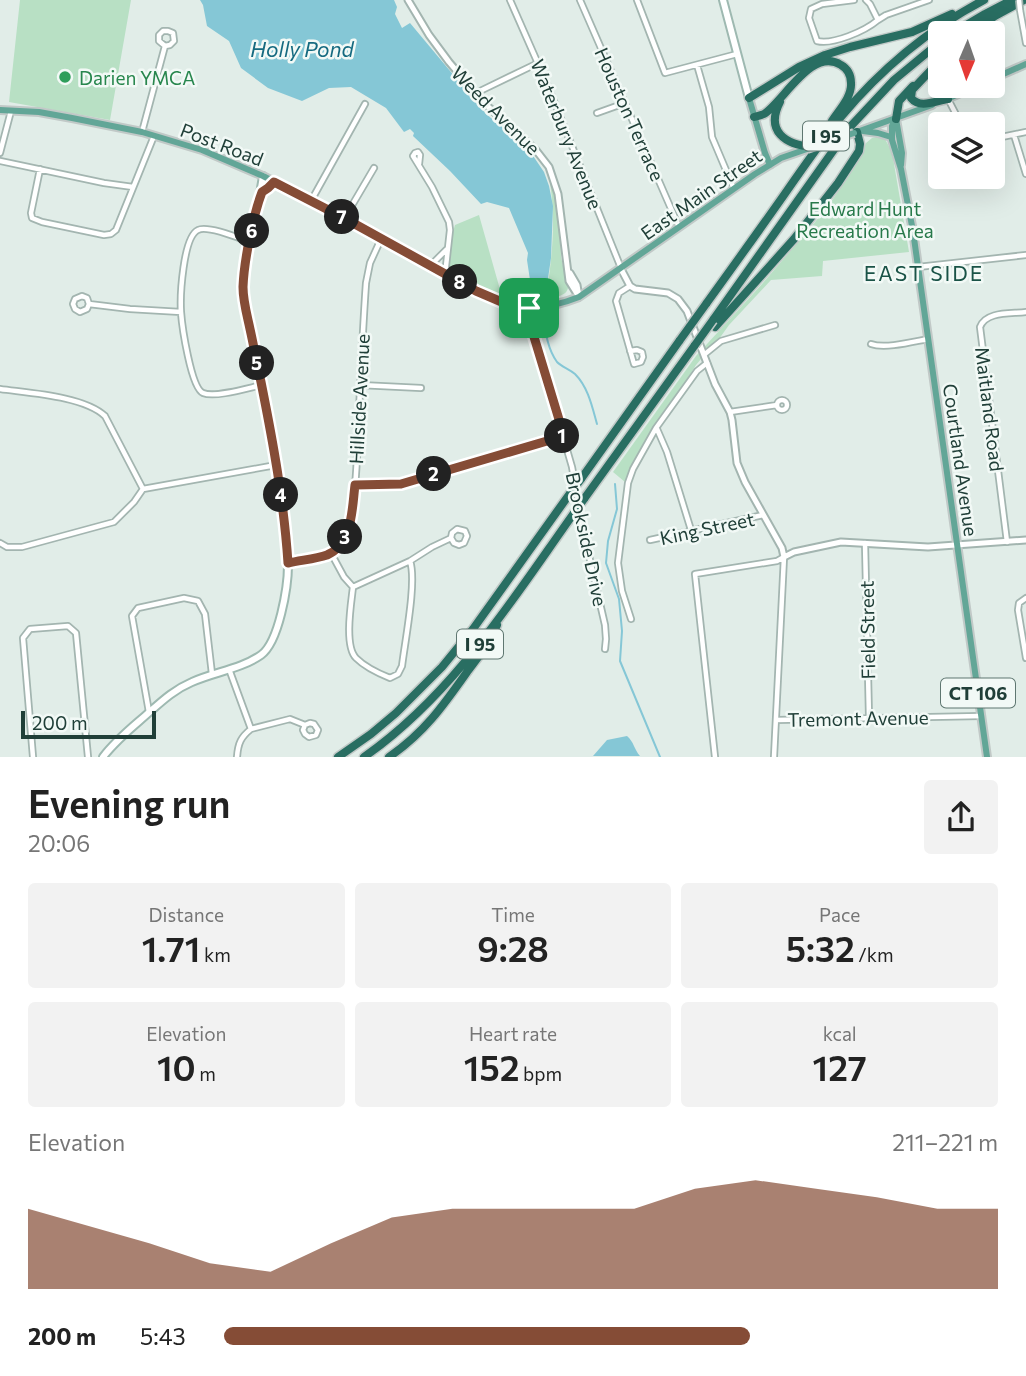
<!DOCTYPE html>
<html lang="en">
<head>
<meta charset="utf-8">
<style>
  :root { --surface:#fff; --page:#f2f2f2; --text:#222; --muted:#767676; --accent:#854c36 }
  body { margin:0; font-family:Commissioner,sans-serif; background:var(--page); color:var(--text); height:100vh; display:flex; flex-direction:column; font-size:26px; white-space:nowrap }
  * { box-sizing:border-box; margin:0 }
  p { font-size:23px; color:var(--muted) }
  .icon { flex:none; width:38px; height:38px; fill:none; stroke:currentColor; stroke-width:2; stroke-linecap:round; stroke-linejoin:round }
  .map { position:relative; height:757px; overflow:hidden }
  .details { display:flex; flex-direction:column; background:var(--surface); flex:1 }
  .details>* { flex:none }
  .needle { width:46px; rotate:182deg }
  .tools { position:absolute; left:928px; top:21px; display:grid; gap:14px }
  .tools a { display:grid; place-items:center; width:77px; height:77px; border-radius:7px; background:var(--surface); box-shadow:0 7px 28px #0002; font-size:35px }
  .scale { position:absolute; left:21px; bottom:18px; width:135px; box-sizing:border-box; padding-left:7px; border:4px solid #203f38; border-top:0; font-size:19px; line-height:24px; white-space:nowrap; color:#203f38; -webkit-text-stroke:5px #f2f9f6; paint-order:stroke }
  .pin { position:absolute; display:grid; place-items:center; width:60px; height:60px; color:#fff; margin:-30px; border-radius:14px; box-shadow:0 4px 10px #0006 }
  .km { position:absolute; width:35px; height:35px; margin:-18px; border-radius:50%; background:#222; color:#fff; font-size:19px; line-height:35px; text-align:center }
  .round { display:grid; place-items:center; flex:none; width:74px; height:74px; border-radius:7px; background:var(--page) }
  .headline { display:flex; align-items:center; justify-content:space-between; height:119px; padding:0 28px }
  h1 { font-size:38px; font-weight:600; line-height:52px }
  .stats { display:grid; grid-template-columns:repeat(3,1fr); gap:10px; height:119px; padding:7px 28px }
  .stats div { display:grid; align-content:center; border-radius:7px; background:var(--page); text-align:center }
  .stats b { font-size:35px; font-weight:600 }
  .stats small { font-size:19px; font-weight:400 }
  .stats p { font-size:19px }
  .chart { height:196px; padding:14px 28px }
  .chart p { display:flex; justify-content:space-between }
  .chart svg { width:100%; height:126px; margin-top:7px; fill:var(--accent); opacity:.7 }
  ul { padding:0 28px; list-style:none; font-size:23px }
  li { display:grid; grid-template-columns:112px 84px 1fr; align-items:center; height:52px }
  li i { height:18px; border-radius:9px; background:var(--accent) }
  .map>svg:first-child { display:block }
  .green { fill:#b8e0c4 }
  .water { fill:#85c7d6 }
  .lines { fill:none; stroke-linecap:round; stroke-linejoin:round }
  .stream { stroke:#85c7d6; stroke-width:2 }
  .minor-casing { stroke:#a3b5b0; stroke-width:8 }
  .tertiary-casing { stroke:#a3b5b0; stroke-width:9 }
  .secondary-casing { stroke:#9eb9b1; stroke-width:10 }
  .primary-casing { stroke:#c1c9c7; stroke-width:10 }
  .motorway-casing { stroke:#c1c9c7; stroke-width:11 }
  .minor { stroke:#fff; stroke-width:4.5 }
  .tertiary { stroke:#fff; stroke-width:5 }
  .secondary { stroke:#fff; stroke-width:6 }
  .primary { stroke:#62a697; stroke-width:6 }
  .motorway { stroke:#296e62; stroke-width:8 }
  .minor-bridge-casing { stroke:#a3b5b0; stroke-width:8; stroke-linecap:butt }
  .primary-bridge-casing { stroke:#c1c9c7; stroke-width:10; stroke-linecap:butt }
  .motorway-bridge-casing { stroke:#c1c9c7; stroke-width:11; stroke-linecap:butt }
  .minor-bridge { stroke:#fff; stroke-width:4.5 }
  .primary-bridge { stroke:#62a697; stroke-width:6 }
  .motorway-bridge { stroke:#296e62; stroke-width:8 }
  .route-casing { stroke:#fff; stroke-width:14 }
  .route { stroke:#854c36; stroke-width:9 }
  .leisure-dot { fill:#2e9e5b; stroke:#f2f9f6; stroke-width:2.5 }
  .labels { text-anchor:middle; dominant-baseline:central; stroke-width:5; stroke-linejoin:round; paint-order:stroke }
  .shield { fill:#f2f9f6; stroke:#5f7771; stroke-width:2 }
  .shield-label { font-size:18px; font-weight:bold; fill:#203f38 }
  .leisure-label { font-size:19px; fill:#27864d; stroke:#f2f9f6; text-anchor:start }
  .street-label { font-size:19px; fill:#203f38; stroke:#f2f9f6 }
  .park-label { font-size:19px; fill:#27794a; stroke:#f2f9f6 }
  .water-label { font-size:21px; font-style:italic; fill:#156a80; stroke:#f2f9f6 }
  .neighbourhood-label { font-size:21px; letter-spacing:2px; fill:#1a5347; stroke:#f2f9f6 }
</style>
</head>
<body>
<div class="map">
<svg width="1026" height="757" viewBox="0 0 1026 757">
  <rect width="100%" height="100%" fill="#e1ede8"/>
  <path class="green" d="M20 0H131L110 120 9 102Z
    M877 137 885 139 892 152 909 252 823 261 822 276 771 280 729 325 719 339 710 348 696 365 659 424 646 440 625 482 613 472 696 356 762 284 811 227 831 202 860 158 866 143 872 138Z
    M550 183H553L560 226 561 257 568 288C566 297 554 297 546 297 552 259 556 221 550 183Z
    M479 215 501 293 498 295C489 291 453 277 450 269 444 257 452 236 455 225Z"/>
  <path class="water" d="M200 0H394L397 7 395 14 402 28 410 23 486 114 527 147 544 172 549 186 553 206 551 258 545 299 533 300 527 260 528 253 509 208 487 202 481 204 450 171 413 136 414 133 410 129 404 132 386 108 351 87 329 88 302 101 268 88 241 68 229 41 207 26 203 5Z
    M627 736C634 742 634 749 640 756H593L607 740Z"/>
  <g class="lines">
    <path class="stream" d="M542 309C545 326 546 347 557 362 562 367 569 369 575 374 588 387 592 406 597 424
      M615 484 617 509 608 541 606 563 619 599 622 631 620 661 660 757"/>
    <g class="minor-casing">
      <path id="minor" d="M510 0 547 84 621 268
        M580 0 679 227
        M637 0 665 73 737 54
        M854 0 822 4 811 9 809 18 817 41C833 45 865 31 878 20L870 4 866 0
        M1020 10 1026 43
        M878 20 886 15 929 0
        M697 65 709 107 712 137 734 189
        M476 93 538 63
        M948 99 961 124
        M597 113 625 103
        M142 132 165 46 170 45 174 41 173 33 168 31H163L159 35V41L165 46
        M1014 135 1026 174
        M992 139 1026 132
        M0 153 11 111
        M0 161 104 183 133 187
        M419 164 420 155 418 152 415 153 413 156 432 187 449 222 450 230 445 275
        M40 169 31 213 32 218 42 222 104 235 111 234 116 230 154 136
        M311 201 365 104
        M344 219 374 168
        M250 242C239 238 207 225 198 230 183 237 180 296 181 312 182 326 191 388 203 393 215 398 248 388 262 385
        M918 267 1026 255
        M432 268 435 261 447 249
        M89 304 87 309 80 312 75 309 73 304 75 299 82 296 87 298 89 304 130 309 181 312
        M529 308V318L572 467 584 534 605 625 606 639 605 649
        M871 344C885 349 912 342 928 339
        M630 351 637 350 642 352 643 357 641 362 634 364 616 301 619 293 630 286
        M705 354 721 341 775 325
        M360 385 421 388
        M0 389C28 393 84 396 105 416L143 489 276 465
        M777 405a5 5 0 1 1 10 0a5 5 0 1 1-10 0Z
        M730 412 777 405
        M657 429 667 452 691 530
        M355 485 401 484 564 436
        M650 540 763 515
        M1007 542 980 327C986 311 1011 314 1026 312
        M0 543 7 547H22L114 522 134 502 143 489
        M865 543 869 717
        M331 553 344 577 353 587C351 604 344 646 356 658 364 666 380 674 390 678L398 674 402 666C405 641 417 581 410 561
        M288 563C307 559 329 559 341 542 358 520 357 441 359 411 361 368 363 325 366 283L370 263 381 239
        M353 587 410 561 432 547 451 538 452 533 457 529 465 531 467 536 464 543 459 545 454 543 451 538
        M1026 598 1019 603 1018 610 1026 658
        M631 619 622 591 618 563 628 483 633 469 656 428 697 371 707 363
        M229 669 251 729 290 719 305 725 310 723 314 724 318 730 316 735 309 737 305 734 303 730 305 725
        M149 712 132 616 138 608 184 598 198 601 205 614 212 674
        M776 720 981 716
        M33 757 23 638 30 629 68 626 76 633 88 757
        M237 757C238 743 241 737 251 729
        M715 757 695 574 777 561 784 557 774 757"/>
    </g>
    <g class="tertiary-casing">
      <path id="tertiary" d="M408 0 429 35 449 62 483 102 535 149 549 167 558 194 569 281 579 297
        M621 269 630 286 635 289 668 293 678 299 687 311 715 384 730 412 732 420 737 463 745 482 782 548 784 557 794 552 841 542 928 547 1026 540
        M570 273 577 285 579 297"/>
    </g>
    <g class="secondary-casing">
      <path id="secondary" d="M723 0 749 98
        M103 757C115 741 130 729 145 716 160 703 173 690 192 682 214 672 241 669 261 655 279 642 288 587 288 565 288 527 280 487 273 449 264 400 255 352 244 303 241 260 257 218 263 176"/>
    </g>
    <g class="primary-casing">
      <path id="primary" d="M992 79 1026 64
        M749 98 765 153 770 165
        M945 100 976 86
        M0 110 39 112 72 118 142 132 202 150 263 176 311 201 476 291C514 309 539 313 579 297L755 174 781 158 807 149
        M896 119 892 126V140L901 169 913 231 987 757
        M896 119 902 153 901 165
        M863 131 878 133 891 137
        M854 133 932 105"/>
    </g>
    <g class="motorway-casing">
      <path id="motorway" d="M953 33 985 14 1012 0
        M971 33 995 16 1024 0
        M933 68 912 90 911 98C920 109 935 101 948 99
        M749 98 799 67 825 55 850 47 912 32 952 14
        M780 102C765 131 785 145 813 147
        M754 117C757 116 762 115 764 114 784 101 812 46 841 65 848 69 851 76 851 83 852 97 839 110 832 121
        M896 119 899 101 913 86
        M706 304C732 268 758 232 784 195 802 169 820 143 840 118 880 70 929 29 984 0
        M713 320 850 127 894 80 940 42
        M715 327 794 239 838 183 859 151 860 144 857 132
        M581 479 680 340
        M584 499 695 345
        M338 757 371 734 396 713 442 667 473 629 571 492
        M364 757C454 694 512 600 574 513
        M389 757C424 733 443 706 467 672 478 657 490 643 497 625"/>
    </g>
    <use href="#minor" class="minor"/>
    <use href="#tertiary" class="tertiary"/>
    <use href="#secondary" class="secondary"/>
    <use href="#primary" class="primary"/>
    <use href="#motorway" class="motorway"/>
    <g class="minor-bridge-casing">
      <path id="minor-bridge" d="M1019 0 1020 10"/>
    </g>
    <g class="primary-bridge-casing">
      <path id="primary-bridge" d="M807 149 854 133"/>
    </g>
    <g class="motorway-bridge-casing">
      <path id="motorway-bridge" d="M680 340 706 304
        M695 345 713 320
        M571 492 581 479
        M574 513 584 499"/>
    </g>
    <use href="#minor-bridge" class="minor-bridge"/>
    <use href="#primary-bridge" class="primary-bridge"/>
    <use href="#motorway-bridge" class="motorway-bridge"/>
  </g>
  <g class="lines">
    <g class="route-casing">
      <path id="route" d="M274 182 344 218 476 291 504 303 529 308 528 317 564 436 401 484 355 485C352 508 353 544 327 555 315 559 301 560 288 563 284 502 273 442 261 382 257 364 254 347 250 329 247 315 243 301 243 287 244 261 253 216 262 192L268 188Z"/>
    </g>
    <use href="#route" class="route"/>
  </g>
  <circle class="leisure-dot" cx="65" cy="77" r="7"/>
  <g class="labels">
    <g class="shield">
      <rect x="803" y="121.5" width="46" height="29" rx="5"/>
      <rect x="457" y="629.5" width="46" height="29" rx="5"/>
      <rect x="941" y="678.5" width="74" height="29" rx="5"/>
    </g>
    <g class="shield-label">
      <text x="826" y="136">I 95</text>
      <text x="480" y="644">I 95</text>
      <text x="978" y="693">CT 106</text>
    </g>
    <g class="leisure-label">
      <text x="79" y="77">Darien YMCA</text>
    </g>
    <g class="street-label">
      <text transform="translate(496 110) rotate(45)">Weed Avenue</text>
      <text transform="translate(630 114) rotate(66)">Houston Terrace</text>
      <text transform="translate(567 134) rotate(68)">Waterbury Avenue</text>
      <text transform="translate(222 144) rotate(21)">Post Road</text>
      <text transform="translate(701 194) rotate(-35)">East Main Street</text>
      <text transform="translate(359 399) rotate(-87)">Hillside Avenue</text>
      <text transform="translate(990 409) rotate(83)">Maitland Road</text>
      <text transform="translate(961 460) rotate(82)">Courtland Avenue</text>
      <text transform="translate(707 528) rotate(-12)">King Street</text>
      <text transform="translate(587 539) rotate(78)">Brookside Drive</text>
      <text transform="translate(867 630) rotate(-91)">Field Street</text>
      <text transform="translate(858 718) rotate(-1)">Tremont Avenue</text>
    </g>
    <g class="park-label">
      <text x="865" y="208">Edward Hunt<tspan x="865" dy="22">Recreation Area</tspan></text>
    </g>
    <g class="water-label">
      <text x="302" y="48">Holly Pond</text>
    </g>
    <g class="neighbourhood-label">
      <text x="924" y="272">EAST SIDE</text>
    </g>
  </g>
</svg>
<div class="tools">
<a><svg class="needle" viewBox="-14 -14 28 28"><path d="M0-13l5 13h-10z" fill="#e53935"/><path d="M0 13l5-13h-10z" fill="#767676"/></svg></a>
<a><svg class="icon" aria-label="layers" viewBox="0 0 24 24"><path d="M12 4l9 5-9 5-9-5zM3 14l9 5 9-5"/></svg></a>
</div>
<div class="scale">200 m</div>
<div class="pin" style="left:529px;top:308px;background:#1e9e55"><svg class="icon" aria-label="arrive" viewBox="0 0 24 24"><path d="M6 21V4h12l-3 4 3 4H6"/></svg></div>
<b class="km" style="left:562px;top:436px">1</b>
<b class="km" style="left:434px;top:474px">2</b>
<b class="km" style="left:345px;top:537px">3</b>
<b class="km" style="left:281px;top:495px">4</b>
<b class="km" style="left:257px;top:363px">5</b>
<b class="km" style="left:252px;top:231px">6</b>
<b class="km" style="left:342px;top:217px">7</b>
<b class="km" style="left:460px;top:282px">8</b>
</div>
<section class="details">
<div class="headline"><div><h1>Evening run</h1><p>20:06</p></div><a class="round"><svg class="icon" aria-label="share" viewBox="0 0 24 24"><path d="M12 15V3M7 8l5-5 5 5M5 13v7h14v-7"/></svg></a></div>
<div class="stats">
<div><p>Distance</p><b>1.71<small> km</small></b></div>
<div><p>Time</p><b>9:28</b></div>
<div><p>Pace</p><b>5:32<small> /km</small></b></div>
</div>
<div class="stats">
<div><p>Elevation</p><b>10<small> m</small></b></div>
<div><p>Heart rate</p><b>152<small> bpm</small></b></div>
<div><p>kcal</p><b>127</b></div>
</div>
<div class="chart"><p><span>Elevation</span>211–221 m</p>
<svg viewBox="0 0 160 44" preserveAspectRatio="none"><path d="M0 44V16L10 22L20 28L30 35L40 38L50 28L60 19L70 16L80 16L90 16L100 16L110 9L120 6L130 9L140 12L150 16L160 16V44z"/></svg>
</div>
<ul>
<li><b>200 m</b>5:43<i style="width:68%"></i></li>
</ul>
</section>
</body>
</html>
